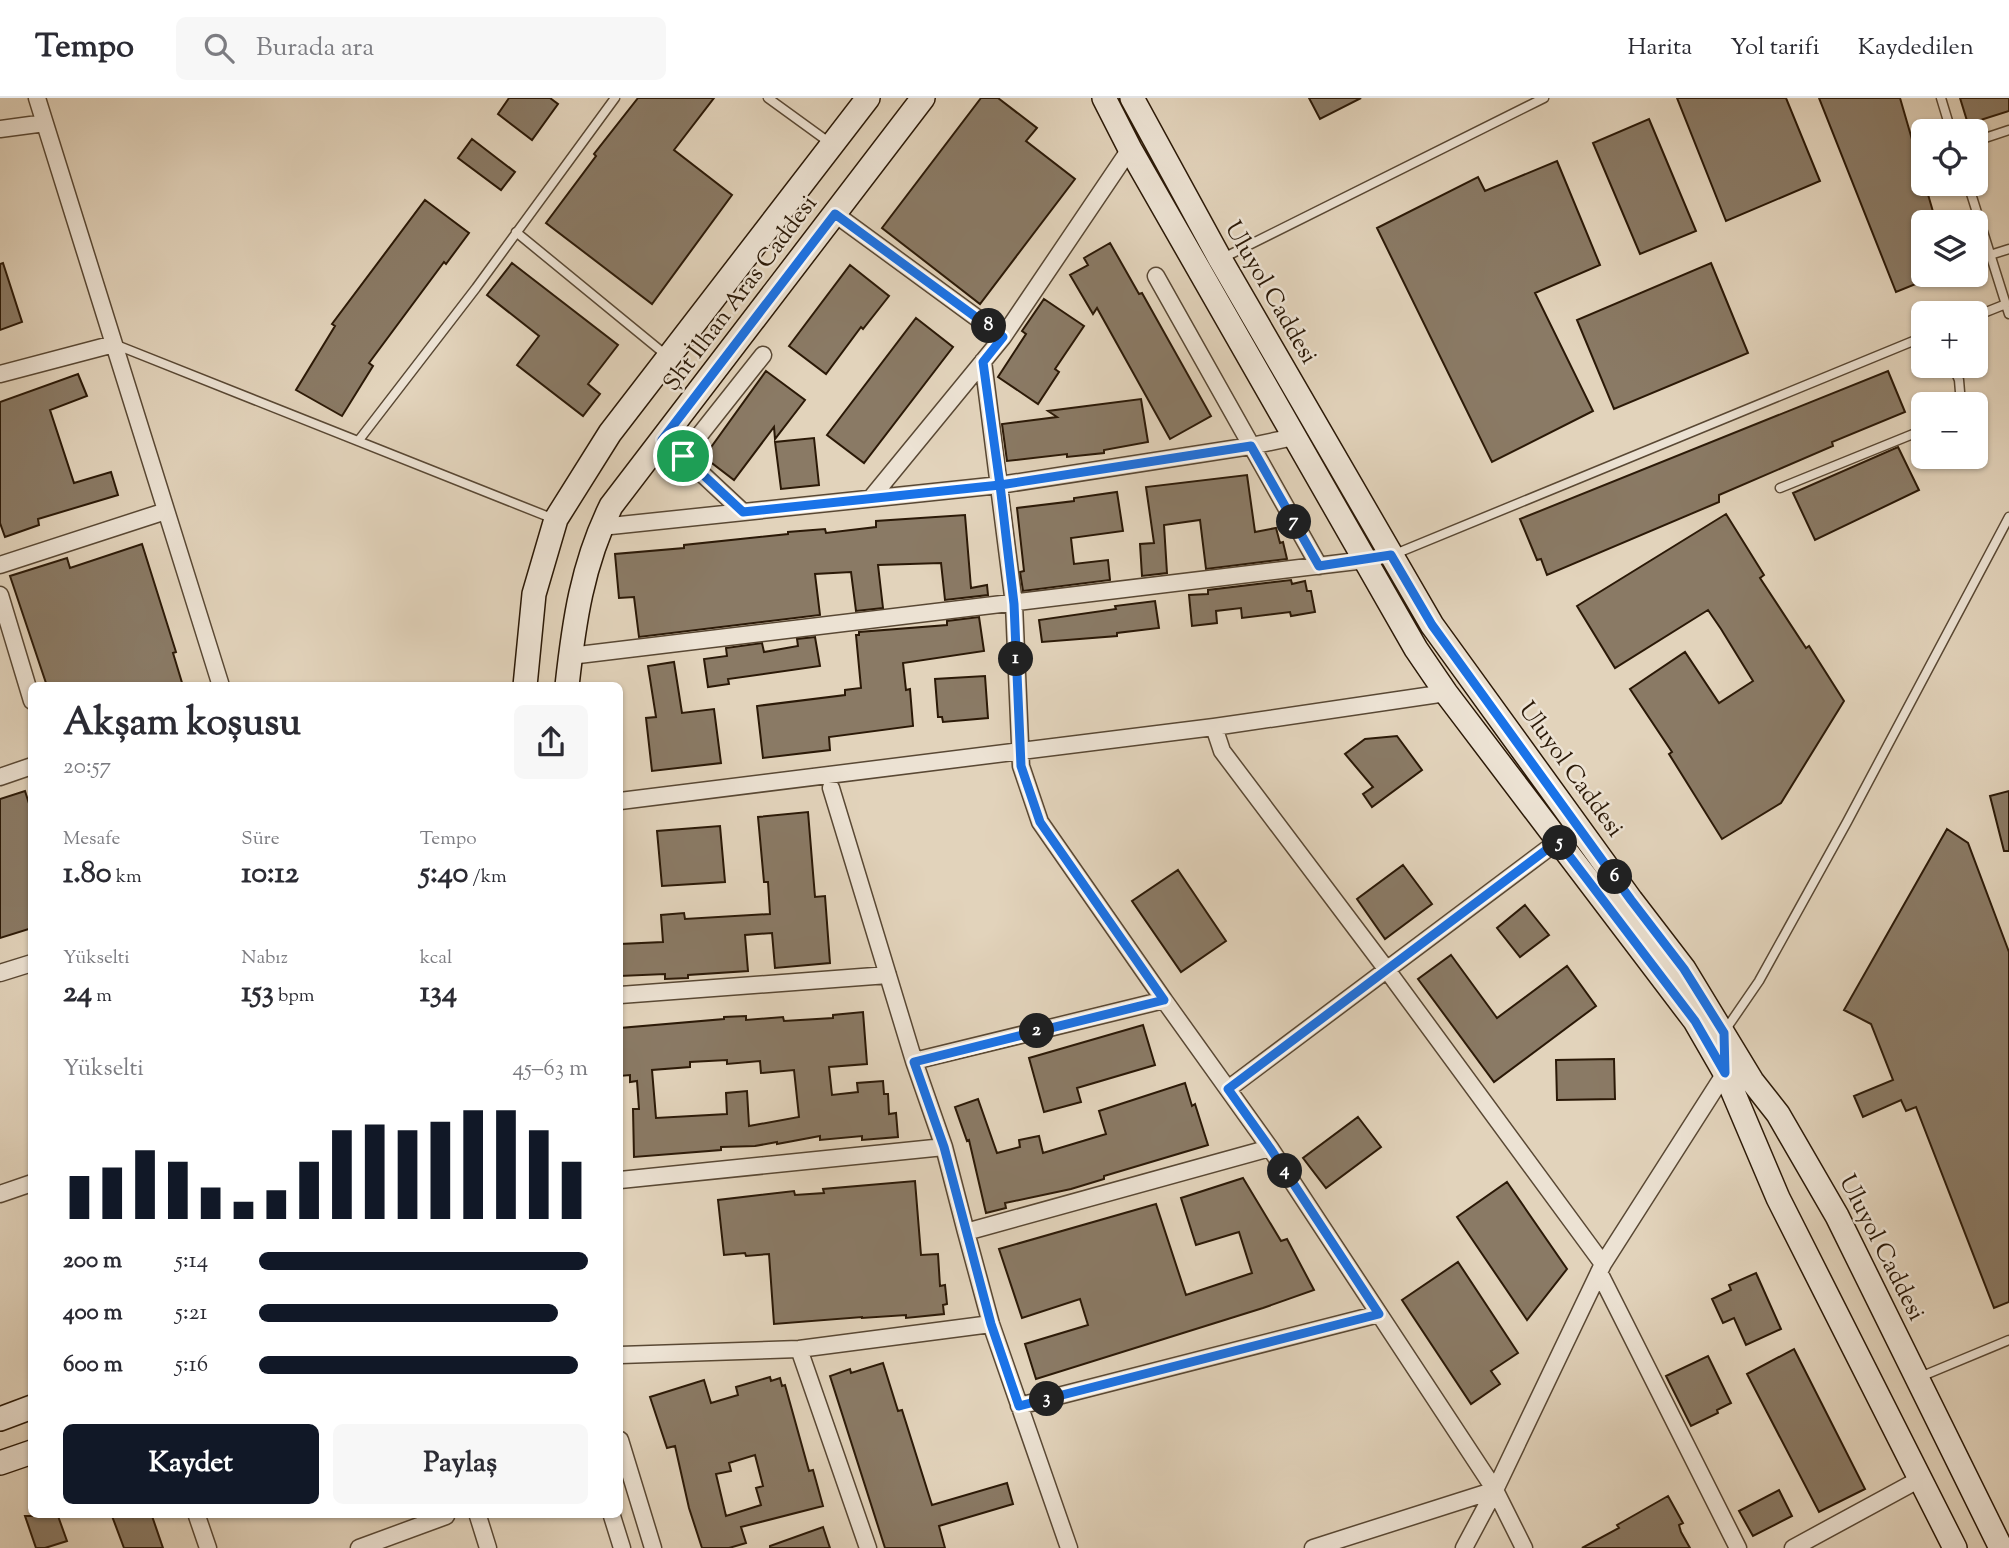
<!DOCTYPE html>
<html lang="tr">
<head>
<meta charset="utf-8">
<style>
  :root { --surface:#fff; --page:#f7f7f7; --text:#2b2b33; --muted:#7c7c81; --line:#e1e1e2; --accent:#111827 }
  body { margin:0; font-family:"Sorts Mill Goudy",serif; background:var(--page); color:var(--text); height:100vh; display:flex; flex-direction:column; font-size:26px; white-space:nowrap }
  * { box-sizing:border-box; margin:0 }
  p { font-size:23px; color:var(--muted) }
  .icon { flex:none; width:38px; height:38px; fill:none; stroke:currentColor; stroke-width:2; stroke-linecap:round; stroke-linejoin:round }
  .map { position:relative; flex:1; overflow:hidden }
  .side { position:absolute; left:28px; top:584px; width:595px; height:836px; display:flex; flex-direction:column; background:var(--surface); border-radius:10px; box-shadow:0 2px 5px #0004 }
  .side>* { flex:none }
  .tools { position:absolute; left:1911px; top:21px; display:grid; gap:14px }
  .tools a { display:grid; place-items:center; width:77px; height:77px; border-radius:10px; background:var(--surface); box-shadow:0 2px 5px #0004; font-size:35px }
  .pin { position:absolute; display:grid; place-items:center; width:60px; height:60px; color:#fff; margin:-30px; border:4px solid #fff; border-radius:50%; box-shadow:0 2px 7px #0007 }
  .km { position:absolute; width:35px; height:35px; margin:-18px; border-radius:50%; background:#222; color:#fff; font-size:19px; line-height:35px; text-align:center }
  .round { display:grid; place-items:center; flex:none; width:74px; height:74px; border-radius:10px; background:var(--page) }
  .headline { display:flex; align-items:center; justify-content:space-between; height:119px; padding:0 35px }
  h1 { font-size:38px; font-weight:700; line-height:52px }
  .figures { display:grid; grid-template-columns:repeat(3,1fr); gap:10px; height:119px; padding:7px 35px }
  .figures div { display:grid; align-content:center }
  .figures b { font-size:30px; font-weight:700 }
  .figures small { font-size:19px; font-weight:400 }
  .figures p { font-size:19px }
  .chart { height:196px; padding:14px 35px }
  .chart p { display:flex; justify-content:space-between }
  .chart svg { width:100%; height:126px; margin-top:7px; stroke:var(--accent); stroke-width:6 }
  .action { display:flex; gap:14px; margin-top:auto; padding:14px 35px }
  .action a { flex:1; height:80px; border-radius:10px; background:var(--accent); color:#fff; font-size:28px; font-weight:700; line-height:80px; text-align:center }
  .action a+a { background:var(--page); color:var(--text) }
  ul { padding:0 35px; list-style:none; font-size:23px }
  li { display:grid; grid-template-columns:112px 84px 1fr; align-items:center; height:52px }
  li i { height:18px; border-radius:9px; background:var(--accent) }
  header { display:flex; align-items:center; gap:42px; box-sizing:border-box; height:98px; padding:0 35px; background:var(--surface); border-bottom:2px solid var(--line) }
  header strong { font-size:33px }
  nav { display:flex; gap:38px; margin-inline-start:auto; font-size:24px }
  .search { width:490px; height:63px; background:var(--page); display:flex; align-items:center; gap:18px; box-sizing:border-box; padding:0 24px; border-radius:10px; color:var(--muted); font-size:26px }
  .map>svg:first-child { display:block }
  .building { fill:#8a7a65; stroke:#2b1907; stroke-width:2; fill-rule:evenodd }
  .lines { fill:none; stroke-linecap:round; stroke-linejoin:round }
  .lane-casing { stroke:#594834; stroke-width:11 }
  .street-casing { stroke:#594834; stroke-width:19 }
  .secondary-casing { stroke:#2b1907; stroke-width:26 }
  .lane { stroke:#ece2d3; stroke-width:8 }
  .street { stroke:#ece2d3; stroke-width:16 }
  .secondary { stroke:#ece2d3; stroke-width:23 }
  .route-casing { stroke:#fff; stroke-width:14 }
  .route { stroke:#1a73e8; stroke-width:9 }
  .labels { text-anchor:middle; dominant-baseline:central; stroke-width:5; stroke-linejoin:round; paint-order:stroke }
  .street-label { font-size:24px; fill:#2b1907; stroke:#ece2d3 }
</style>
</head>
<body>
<header>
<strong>Tempo</strong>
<div class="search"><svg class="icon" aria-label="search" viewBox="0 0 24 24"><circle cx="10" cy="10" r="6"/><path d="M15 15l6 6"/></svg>Burada ara</div>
<nav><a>Harita</a><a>Yol tarifi</a><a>Kaydedilen</a></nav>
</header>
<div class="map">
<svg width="2009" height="1450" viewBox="0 0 2009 1450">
  <rect width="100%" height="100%" fill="#e2d3bb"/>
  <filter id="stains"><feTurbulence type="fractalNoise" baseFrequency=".00286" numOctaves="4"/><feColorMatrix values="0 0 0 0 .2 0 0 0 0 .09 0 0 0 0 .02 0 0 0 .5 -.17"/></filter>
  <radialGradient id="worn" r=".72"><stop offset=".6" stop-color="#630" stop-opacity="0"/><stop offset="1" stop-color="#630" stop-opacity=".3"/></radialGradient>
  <path class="building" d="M509 0H550L558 6 532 42 498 16Z
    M638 0H714L674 52 732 97 652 206 546 125 596 58 594 56Z
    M981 0H998L1037 30 1026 43 1075 81 980 206 882 130Z
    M1309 0H1361L1320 21Z
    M1677 0H1786L1820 83 1726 123Z
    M1819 0H1900L1936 124H1923V183L1896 194Z
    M1960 0H2009V13L1968 26Z
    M1649 21 1696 133 1640 156 1593 45Z
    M472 41 515 74 501 92 458 60Z
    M1557 63 1600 167 1535 195 1593 313 1492 364 1377 130 1478 79 1485 93Z
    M425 102 469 135 446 166 444 164 369 265 373 268 342 318 296 292 335 228 332 226Z
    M1110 145 1139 196 1142 195 1211 318 1170 341 1097 210 1093 216 1070 177 1088 167 1084 160Z
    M3 165 22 224 0 232V166Z
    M512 165 618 247 588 286 600 296 583 318 517 267 539 238 487 197Z
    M1711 165 1748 255 1614 311 1577 222Z
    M850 167 889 198 863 231 861 229 826 276 789 248Z
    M1044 201 1084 228 1055 271 1059 274 1038 306 998 279 1026 236 1022 233Z
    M916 220 953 249 864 365 827 337Z
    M766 273 805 302 775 341 774 329 734 382 704 359Z
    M1888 273 1905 314 1832 344 1833 348 1719 397V404L1547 477 1541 461 1537 462 1520 421Z
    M78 276 87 298 50 312 74 385 111 374 118 397 38 421 39 427 5 439 0 425V304Z
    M1141 301 1148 344 1104 352V355L1067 359V356L1007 363 1002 326 1057 319 1048 313Z
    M814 340 819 387 781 391 775 344Z
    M1898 349 1919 392 1815 442 1793 395Z
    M1247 377 1255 434 1276 430 1280 445 1283 444 1287 461 1206 471 1200 422 1164 427 1167 475 1142 478 1140 446 1154 445 1146 389Z
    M1117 394 1123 433 1071 440 1074 466 1108 462 1110 482 1023 493 1020 474 1024 473 1017 410 1074 403V400Z
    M1726 416 1764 477 1760 480 1806 550 1809 548 1844 603 1781 705 1722 741 1669 656 1672 654 1630 591 1685 554 1719 605 1753 583 1721 531 1708 512 1615 570 1577 508Z
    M965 417 971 490 987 487 988 497 945 502 941 465 878 467 883 510 856 513 851 474 815 476 820 517 639 539 634 499 619 500 615 456 684 450V447L788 436V434L825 431 826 435 876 429V423Z
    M142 446 176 554 173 555 183 588H47L10 478 67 460 70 470Z
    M1291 482 1292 486 1305 483 1307 493H1311L1315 514 1291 518 1290 514 1242 520 1241 510 1216 513 1217 525 1192 528 1189 497 1208 496V492Z
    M1155 503 1159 530 1117 535V538L1042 544 1039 522 1116 511 1115 508Z
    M979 519 984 553 903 565 906 592 910 591 913 628 829 639 830 652 763 660 757 608 845 597V592L861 590 856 537H859V534L947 527V523Z
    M815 539 820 568 728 581 729 586 708 589 704 561 727 558 726 550 762 545 764 554 798 548 797 541Z
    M674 564 682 615 714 611 721 665 652 673 646 620 656 619 648 568Z
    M985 578 988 620 943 624 942 619H938L935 581Z
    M1397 638 1422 672 1372 709 1363 696 1373 689 1345 656 1365 641Z
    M25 693 32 715V830L0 840V701Z
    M2009 693V753H2004L1990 698Z
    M808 714 815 799 825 798 830 865 775 870 772 835 745 837 748 873 688 877V880L665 881V876L620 878V846L663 844 661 817 684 815 685 821 770 816 768 784H764L758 719Z
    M720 728 725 784 662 788 657 733Z
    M1947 731 1968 745 2009 854V1204L1994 1210 1916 1009 1906 1013 1901 1002 1863 1019 1854 998 1893 982 1871 926 1844 912Z
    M1403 767 1432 806 1385 841 1357 801Z
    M1178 772 1226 843 1181 874 1132 803Z
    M1525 807 1549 837 1520 859 1497 830Z
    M1451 857 1497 920 1567 868 1596 908 1494 984 1418 881Z
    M863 914 867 966 829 969 832 997 858 994 857 985 883 983 884 996H888L889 1016 896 1015 898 1039 862 1042V1038L820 1042V1038L777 1046V1044L755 1048 721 1049V1052L634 1059 633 1011H639L637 983 630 984V977L620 978V930L724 921V919L746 918V922L783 919 784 923 833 920V917ZM727 962V966L760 963 761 975 794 972 799 1019 749 1028 747 993 726 995 727 1016 656 1020 652 972 690 969V964Z
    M1143 927 1155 967 1077 990 1081 1004 1044 1014 1029 960Z
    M1614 961 1615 1001 1557 1002 1556 962Z
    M1185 985 1192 1008 1195 1006 1208 1047 1104 1078V1081L1071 1091 1005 1105 1006 1110 986 1115 969 1042 967 1043 955 1009 978 1001 997 1055 1020 1049 1019 1042 1039 1038 1043 1055 1106 1036 1099 1013Z
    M1358 1019 1381 1049 1326 1090 1303 1060Z
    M1243 1080 1281 1143 1287 1141 1314 1192 1263 1210 1036 1281 1025 1246 1088 1227 1080 1201 1022 1220 999 1151 1156 1106 1186 1197 1252 1175 1239 1134 1196 1147 1181 1100Z
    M915 1083 921 1157 938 1156 940 1188 945 1187 947 1206 943 1207 944 1216 906 1220V1217L862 1220V1219L774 1226 769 1156 746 1158 745 1155 724 1157 718 1102 794 1093 795 1097 824 1095 823 1091Z
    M1507 1084 1567 1171 1527 1222 1457 1119Z
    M1458 1164 1518 1255 1491 1273 1500 1286 1471 1306 1402 1202Z
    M1756 1175 1781 1231 1746 1247 1734 1220 1723 1225 1712 1201 1731 1192 1729 1187Z
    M1794 1251 1865 1391 1819 1414 1747 1276Z
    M1708 1258 1731 1305 1717 1312 1718 1315 1691 1328 1666 1278Z
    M883 1265 898 1313 902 1312 932 1407 1007 1385 1013 1406 939 1428 945 1450H885L830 1278 850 1271 851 1275Z
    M770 1279 771 1283 780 1280 782 1288 785 1287 809 1373 813 1372 823 1408 741 1429 746 1445 729 1450H702L689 1410 675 1348 667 1350 650 1299 704 1282 711 1305 738 1297 736 1289ZM755 1357 763 1388 756 1390 761 1407 726 1418 716 1376 731 1373 729 1365Z
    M1779 1392 1792 1418 1753 1438 1739 1413Z
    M1668 1398 1683 1425 1679 1427 1681 1434 1690 1450H1582L1619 1430 1617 1427Z
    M25 1418H58L67 1443 45 1450H36Z
    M112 1418H152L163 1450H124Z
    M823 1429 830 1450H770V1448Z"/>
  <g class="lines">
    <g class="lane-casing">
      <path id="lane" d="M768 0 830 45
        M1941 0 1951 33
        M1976 43 2009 32
        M1968 86 2009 216
        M516 134 666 257
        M1990 157 2009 151
        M1223 160 1544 0
        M1976 218 2006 206
        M114 246 554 421
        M1953 268 1959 282 1961 306
        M359 342 476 190 615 0
        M1780 390 1923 332
        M1395 456 1923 239
        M1724 934 1759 883 1847 724 2009 419
        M1920 1279 2009 1242"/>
    </g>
    <g class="street-casing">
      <path id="street" d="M37 0 221 588
        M0 31 45 25
        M835 116 1003 239
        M1156 178 1319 468
        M983 263 1014 506 1021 668 1040 724 1164 902
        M0 276 114 246
        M662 342 683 358 743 414
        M683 358 763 257
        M871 400 1003 239 1130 51
        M601 429 1000 387 1251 348 1294 339
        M0 467 166 413
        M0 497 32 603
        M570 558 1374 461
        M1214 629 1222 653 1387 872 1603 1166
        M0 679 32 668
        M831 690 914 963 944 1049 966 1134 1270 1050
        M620 703 1214 629 1446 595
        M0 875 32 865
        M620 897 888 877
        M914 963 1164 902 1270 1050 1495 1392 1524 1450
        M1228 991 1558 743
        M620 1082 944 1049
        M0 1096 32 1085
        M966 1134 991 1226 1069 1450
        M1599 1174 1738 1450
        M799 1251 868 1450
        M620 1257 799 1251 991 1226
        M1019 1308 1379 1216
        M620 1342 653 1450
        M197 1418 208 1450
        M478 1418 488 1450
        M612 1418 622 1450
        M359 1450 446 1418
        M1313 1450 1495 1392
        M1464 1450 1495 1392 1603 1166 1725 975V968
        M1793 1450 1920 1381"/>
    </g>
    <g class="secondary-casing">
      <path id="secondary" d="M1104 0 1130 51 1416 551 1446 595 1695 923 1725 975 1778 1100 1955 1450
        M1132 0 1220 161 1432 527 1631 802 1684 871 1752 983 1778 1016 1837 1118 2001 1450
        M525 588 534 496 556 421 610 335 868 0
        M567 588C574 524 582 467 611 408L923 0
        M0 1321 32 1309
        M0 1365 32 1354"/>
    </g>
    <use href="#lane" class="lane"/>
    <use href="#street" class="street"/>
    <use href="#secondary" class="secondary"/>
  </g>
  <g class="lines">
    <g class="route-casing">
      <path id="route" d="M683 358 743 414 1000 387 1014 506 1021 668 1040 724 1164 902 914 964 944 1049 991 1226 1019 1308 1379 1216 1270 1050 1228 991 1558 743 1695 923 1725 975 1724 935 1684 871 1631 802 1432 527 1391 457 1319 468 1251 348 1000 387 983 264 1003 239 835 116 662 342 683 358"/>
    </g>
    <use href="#route" class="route"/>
  </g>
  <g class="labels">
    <g class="street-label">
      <text transform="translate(1270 195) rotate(60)">Uluyol Caddesi</text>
      <text transform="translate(741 196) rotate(-53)">Şht İlhan Aras Caddesi</text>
      <text transform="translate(1570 672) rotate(54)">Uluyol Caddesi</text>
      <text transform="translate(1881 1150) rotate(63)">Uluyol Caddesi</text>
    </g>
  </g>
  <rect width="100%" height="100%" filter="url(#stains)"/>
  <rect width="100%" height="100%" fill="url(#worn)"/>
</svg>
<div class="tools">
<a><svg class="icon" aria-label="locate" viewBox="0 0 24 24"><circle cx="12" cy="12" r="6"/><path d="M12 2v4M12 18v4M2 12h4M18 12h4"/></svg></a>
<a><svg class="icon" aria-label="layers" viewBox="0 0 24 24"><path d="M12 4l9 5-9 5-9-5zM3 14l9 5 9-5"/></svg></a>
<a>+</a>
<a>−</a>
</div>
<div class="pin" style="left:683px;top:358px;background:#1e9e55"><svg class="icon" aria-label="arrive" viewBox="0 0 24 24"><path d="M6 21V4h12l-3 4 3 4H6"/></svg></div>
<b class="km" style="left:1016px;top:561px">1</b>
<b class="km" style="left:1037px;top:933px">2</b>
<b class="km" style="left:1047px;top:1301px">3</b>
<b class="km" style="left:1285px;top:1073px">4</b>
<b class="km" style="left:1560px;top:745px">5</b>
<b class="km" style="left:1615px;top:779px">6</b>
<b class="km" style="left:1294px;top:424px">7</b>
<b class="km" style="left:989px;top:228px">8</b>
<section class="side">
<div class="headline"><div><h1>Akşam koşusu</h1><p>20:57</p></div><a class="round"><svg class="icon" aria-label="share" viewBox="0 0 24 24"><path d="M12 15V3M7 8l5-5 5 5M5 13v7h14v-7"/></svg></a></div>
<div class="figures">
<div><p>Mesafe</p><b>1.80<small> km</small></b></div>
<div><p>Süre</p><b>10:12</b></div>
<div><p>Tempo</p><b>5:40<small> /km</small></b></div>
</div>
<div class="figures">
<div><p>Yükselti</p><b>24<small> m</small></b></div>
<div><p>Nabız</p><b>153<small> bpm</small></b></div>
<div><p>kcal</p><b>134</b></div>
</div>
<div class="chart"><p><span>Yükselti</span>45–63 m</p>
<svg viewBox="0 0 160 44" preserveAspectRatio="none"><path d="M5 44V29M15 44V26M25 44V20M35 44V24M45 44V33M55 44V38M65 44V34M75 44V24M85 44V13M95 44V11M105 44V13M115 44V10M125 44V6M135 44V6M145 44V13M155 44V24"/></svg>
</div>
<ul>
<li><b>200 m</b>5:14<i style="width:100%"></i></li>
<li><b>400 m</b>5:21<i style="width:91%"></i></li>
<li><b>600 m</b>5:16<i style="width:97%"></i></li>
</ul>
<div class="action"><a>Kaydet</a><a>Paylaş</a></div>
</section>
</div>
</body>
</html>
